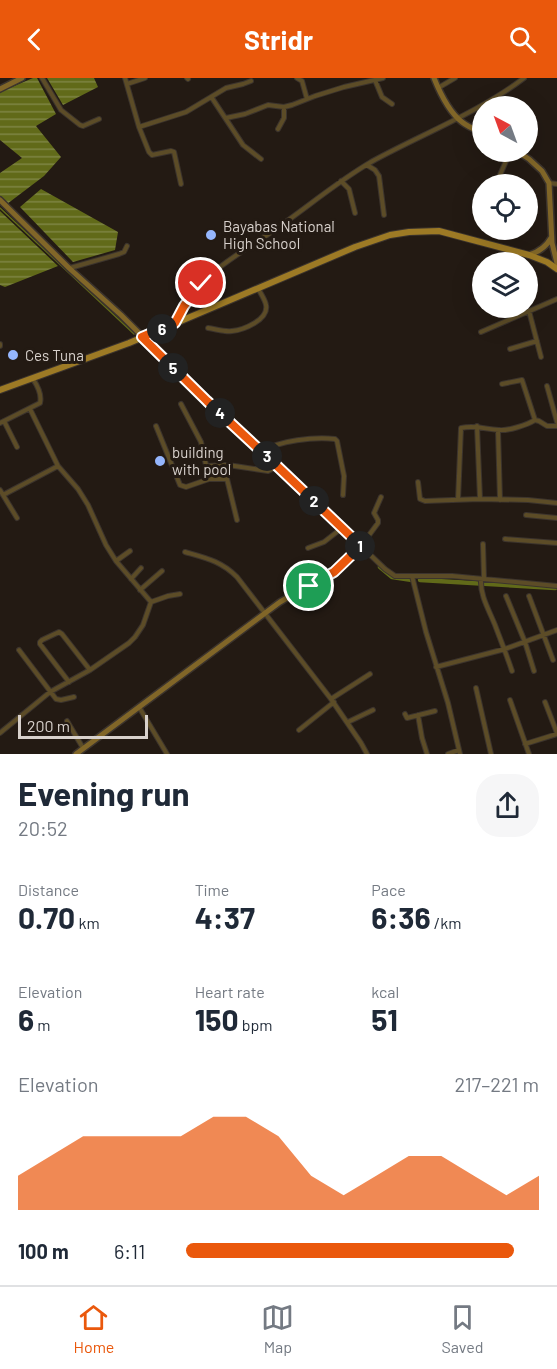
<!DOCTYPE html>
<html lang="en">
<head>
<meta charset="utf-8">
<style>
  :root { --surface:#fff; --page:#f6f6f7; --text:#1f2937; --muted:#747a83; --line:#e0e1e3; --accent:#ea580c }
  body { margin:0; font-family:Barlow,sans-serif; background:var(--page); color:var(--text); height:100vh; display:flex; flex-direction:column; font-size:22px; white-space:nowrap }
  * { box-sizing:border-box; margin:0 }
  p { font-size:20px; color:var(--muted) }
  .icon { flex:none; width:33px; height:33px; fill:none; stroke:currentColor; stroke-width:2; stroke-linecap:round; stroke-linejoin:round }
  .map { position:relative; height:676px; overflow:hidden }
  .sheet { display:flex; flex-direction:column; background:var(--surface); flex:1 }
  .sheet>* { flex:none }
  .needle { width:39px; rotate:319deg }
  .tools { position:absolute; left:472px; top:18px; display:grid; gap:12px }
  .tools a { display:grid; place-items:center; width:66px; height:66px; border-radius:50%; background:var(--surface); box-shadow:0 6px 24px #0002; font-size:30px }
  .scale { position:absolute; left:18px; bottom:15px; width:130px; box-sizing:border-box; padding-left:6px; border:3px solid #d8d1cc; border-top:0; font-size:16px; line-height:21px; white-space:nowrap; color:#d8d1cc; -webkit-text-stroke:4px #231a13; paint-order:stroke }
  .pin { position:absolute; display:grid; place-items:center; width:51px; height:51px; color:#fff; margin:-26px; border:3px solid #fff; border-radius:50%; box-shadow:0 2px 6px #0007 }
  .km { position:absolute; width:30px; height:30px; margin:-15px; border-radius:50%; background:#222; color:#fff; font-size:16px; line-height:30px; text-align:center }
  .round { display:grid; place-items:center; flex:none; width:63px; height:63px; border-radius:24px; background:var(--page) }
  .head { display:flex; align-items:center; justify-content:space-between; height:102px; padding:0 18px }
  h1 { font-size:33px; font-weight:700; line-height:45px }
  .figures { display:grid; grid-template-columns:repeat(3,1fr); gap:9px; height:102px; padding:6px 18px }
  .figures div { display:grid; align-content:center }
  .figures b { font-size:30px; font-weight:700 }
  .figures small { font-size:16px; font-weight:400 }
  .figures p { font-size:16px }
  .chart { height:168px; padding:12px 18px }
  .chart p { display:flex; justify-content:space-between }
  .chart svg { width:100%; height:108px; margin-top:6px; fill:var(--accent); opacity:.7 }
  ul { padding:0 18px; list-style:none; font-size:20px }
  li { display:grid; grid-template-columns:96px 72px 1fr; align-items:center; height:45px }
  li i { height:15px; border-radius:8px; background:var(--accent) }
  header { display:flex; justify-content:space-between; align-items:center; height:78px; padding:0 18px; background:var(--accent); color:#fff; font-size:27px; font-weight:700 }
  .dock { display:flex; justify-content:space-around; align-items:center; height:84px; border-top:2px solid var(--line); background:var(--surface); font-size:16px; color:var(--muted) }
  .dock a { display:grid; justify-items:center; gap:3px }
  .dock .active { color:var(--accent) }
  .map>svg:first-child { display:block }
  .water { fill:url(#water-rules) }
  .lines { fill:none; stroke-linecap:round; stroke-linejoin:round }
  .stream { stroke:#616a19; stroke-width:1.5 }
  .canal { stroke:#616a19; stroke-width:4.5 }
  .street-casing { stroke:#3c342d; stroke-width:6 }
  .secondary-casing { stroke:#3c342d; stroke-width:8 }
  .primary-casing { stroke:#3c342d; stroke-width:8 }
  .street { stroke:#5c4c27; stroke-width:4 }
  .secondary { stroke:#816628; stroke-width:5 }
  .primary { stroke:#9d7a25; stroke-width:6 }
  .route-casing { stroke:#fff; stroke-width:12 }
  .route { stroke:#ea580c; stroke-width:8 }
  .poi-dot { fill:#95b6fd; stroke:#231a13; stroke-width:2 }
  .labels { text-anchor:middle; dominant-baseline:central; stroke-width:6; stroke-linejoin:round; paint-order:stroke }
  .poi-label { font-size:15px; fill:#d8d1cc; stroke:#231a13; text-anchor:start }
</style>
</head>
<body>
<header><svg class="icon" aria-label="back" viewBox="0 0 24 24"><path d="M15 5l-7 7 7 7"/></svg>Stridr<svg class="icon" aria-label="search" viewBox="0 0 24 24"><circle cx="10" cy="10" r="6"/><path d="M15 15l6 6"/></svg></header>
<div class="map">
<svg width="557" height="676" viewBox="0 0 557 676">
  <defs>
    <pattern id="water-rules" width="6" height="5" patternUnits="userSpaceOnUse" patternTransform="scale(1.5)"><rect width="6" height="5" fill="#616a19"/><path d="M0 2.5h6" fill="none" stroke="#7e8544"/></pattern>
  </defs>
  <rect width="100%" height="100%" fill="#231a13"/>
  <path class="water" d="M33 0H37L56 36 36 48 61 79 44 98 7 126 0 119V95L22 80 0 62V14Z
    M47 0H94L98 9 63 27Z
    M41 111 118 154 115 172 73 184 20 129Z
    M0 133 58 188 5 209 0 207Z"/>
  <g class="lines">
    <path class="stream" d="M0 130 134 256
      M143 265 181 303 338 450
      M341 454 356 468"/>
    <path class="canal" d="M380 489 392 499 412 502
      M420 502 555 510"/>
    <g class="street-casing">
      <path id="street" d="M42 0 61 32 80 47 83 48 99 41
        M125 0 139 49 149 74 152 77 171 73 174 74 181 106
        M187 0 188 1
        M297 0 302 3 307 21
        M375 2 382 19 392 26
        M127 6 145 0
        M438 10 455 0
        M212 20 243 67 261 81
        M226 40 245 36 268 27 284 29 292 27 315 18 344 9 383 0
        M139 49 186 34 226 10 243 6 251 3
        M278 51 284 40V29
        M367 87 375 92 379 98 384 137
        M341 103 349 111 355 135
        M549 105 557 106
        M496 106 510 74
        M70 190 119 176 124 174 127 168
        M529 233 541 279
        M175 245C196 198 230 182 270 155 304 132 335 105 371 84 422 56 478 35 524 0
        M208 250C216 251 224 254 232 253 243 252 269 242 266 227 265 221 260 215 258 210
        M481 254 557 221
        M0 266V268
        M510 271 537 263
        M502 306 522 302 535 342 539 343 547 348H557
        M547 308 557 344
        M4 343 17 369
        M0 345 40 325C42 317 37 307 33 301
        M156 348 180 407 186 409 209 401 201 364 181 326
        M477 348 480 421
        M498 352 500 422
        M262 374C278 362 315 359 335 361L337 363 344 398 343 417
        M207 388 228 387 268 393 272 391 276 387
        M209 401H227L237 442
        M418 404 420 421 425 423 480 421 528 422 557 425
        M0 412 17 440
        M3 417 58 388
        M381 419 374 435 378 442V445L361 468 385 491 395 498H452L557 508
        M458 422 461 350C476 347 484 351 499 352 508 353 527 347 535 342
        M526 437 557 440
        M505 461 557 465
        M483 466 484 501
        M308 470 324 464 342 450
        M185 474C206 480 221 483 237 499L331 621 361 665 367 676
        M116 483 130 473
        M412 498 426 554 448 625 460 676
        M131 501 141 490
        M481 501C480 518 489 532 495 547 501 563 507 578 512 593
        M140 512 162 493
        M506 518 525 564 534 593
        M529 518 553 582
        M151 524 168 518 180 516
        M19 572 56 621 61 622 74 619
        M436 589 505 571 557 552
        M69 604 40 566V564L42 562 59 554 62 556 90 592
        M476 610 491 676
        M331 621 370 596
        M510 622 529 676
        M545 624 557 655
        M139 629 167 676
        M405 636 407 640 435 633
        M418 637 422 660 427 676
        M67 643 83 670
        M348 644 373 632
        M299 652 334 624
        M0 655 50 614 90 592 129 565 135 559 143 547 151 524 116 483 106 467 88 427 78 411 58 388 30 331
        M525 666 557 656
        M448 676 459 672"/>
    </g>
    <g class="secondary-casing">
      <path id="secondary" d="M434 0C440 15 449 34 462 44 468 49 476 52 483 55
        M0 11 22 0
        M518 74 529 81 542 93 549 105 552 165 557 185
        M0 122 69 190 121 237 207 323 276 387 361 468 334 493 280 524 76 676
        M529 177C539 174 546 169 551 160"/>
    </g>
    <g class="primary-casing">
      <path id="primary" d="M0 312 129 265 355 169 390 157 409 154 439 153 529 177 547 184 557 191"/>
    </g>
    <use href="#street" class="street"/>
    <use href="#secondary" class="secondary"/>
    <use href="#primary" class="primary"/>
  </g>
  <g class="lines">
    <g class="route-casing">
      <path id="route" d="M201 205 184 228 175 245 142 259 207 323 276 387 361 468 334 494 309 508"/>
    </g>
    <use href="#route" class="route"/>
  </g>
  <g class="poi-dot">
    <circle cx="211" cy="157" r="6"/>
    <circle cx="13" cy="277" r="6"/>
    <circle cx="160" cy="383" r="6"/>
  </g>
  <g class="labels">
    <g class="poi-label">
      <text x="223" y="148">Bayabas National<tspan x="223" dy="17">High School</tspan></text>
      <text x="25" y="277">Ces Tuna</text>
      <text x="172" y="374">building<tspan x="172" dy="17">with pool</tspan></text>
    </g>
  </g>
</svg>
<div class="tools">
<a><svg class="needle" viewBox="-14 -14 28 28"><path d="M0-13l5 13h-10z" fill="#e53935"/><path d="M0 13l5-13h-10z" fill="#747a83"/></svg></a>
<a><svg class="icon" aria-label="locate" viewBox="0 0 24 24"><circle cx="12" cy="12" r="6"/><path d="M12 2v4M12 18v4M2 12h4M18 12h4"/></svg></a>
<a><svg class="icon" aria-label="layers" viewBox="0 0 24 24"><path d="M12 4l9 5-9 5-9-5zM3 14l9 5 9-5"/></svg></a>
</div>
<div class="scale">200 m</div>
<div class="pin" style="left:309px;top:508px;background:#1e9e55"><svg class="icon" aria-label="arrive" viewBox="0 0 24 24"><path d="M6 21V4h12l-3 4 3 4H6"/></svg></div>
<div class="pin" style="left:201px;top:205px;background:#d93025"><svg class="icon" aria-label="check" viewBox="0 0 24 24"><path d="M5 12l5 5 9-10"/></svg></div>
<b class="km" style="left:360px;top:468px">1</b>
<b class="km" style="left:314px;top:423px">2</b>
<b class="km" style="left:267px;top:378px">3</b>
<b class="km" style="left:220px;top:335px">4</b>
<b class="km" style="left:173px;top:290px">5</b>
<b class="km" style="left:162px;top:251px">6</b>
</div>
<section class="sheet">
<div class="head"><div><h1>Evening run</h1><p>20:52</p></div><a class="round"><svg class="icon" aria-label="share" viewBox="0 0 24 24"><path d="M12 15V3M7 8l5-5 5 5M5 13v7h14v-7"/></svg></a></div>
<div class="figures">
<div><p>Distance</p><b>0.70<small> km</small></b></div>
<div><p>Time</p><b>4:37</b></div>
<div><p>Pace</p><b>6:36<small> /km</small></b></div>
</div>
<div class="figures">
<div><p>Elevation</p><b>6<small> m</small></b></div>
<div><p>Heart rate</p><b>150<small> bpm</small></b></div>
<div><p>kcal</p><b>51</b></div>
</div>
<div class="chart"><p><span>Elevation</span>217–221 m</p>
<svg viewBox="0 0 160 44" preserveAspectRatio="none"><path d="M0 44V30L10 22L20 14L30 14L40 14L50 14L60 6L70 6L80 14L90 30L100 38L110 30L120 22L130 22L140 30L150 38L160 30V44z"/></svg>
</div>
<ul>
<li><b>100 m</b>6:11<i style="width:93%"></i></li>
</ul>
</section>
<nav class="dock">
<a class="active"><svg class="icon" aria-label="home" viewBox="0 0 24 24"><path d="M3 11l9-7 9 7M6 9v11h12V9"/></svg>Home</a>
<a><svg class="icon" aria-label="map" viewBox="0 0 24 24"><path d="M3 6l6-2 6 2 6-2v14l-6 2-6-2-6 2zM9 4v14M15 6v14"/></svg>Map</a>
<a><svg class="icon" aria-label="saved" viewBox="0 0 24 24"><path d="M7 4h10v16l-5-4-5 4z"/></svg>Saved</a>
</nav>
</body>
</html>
